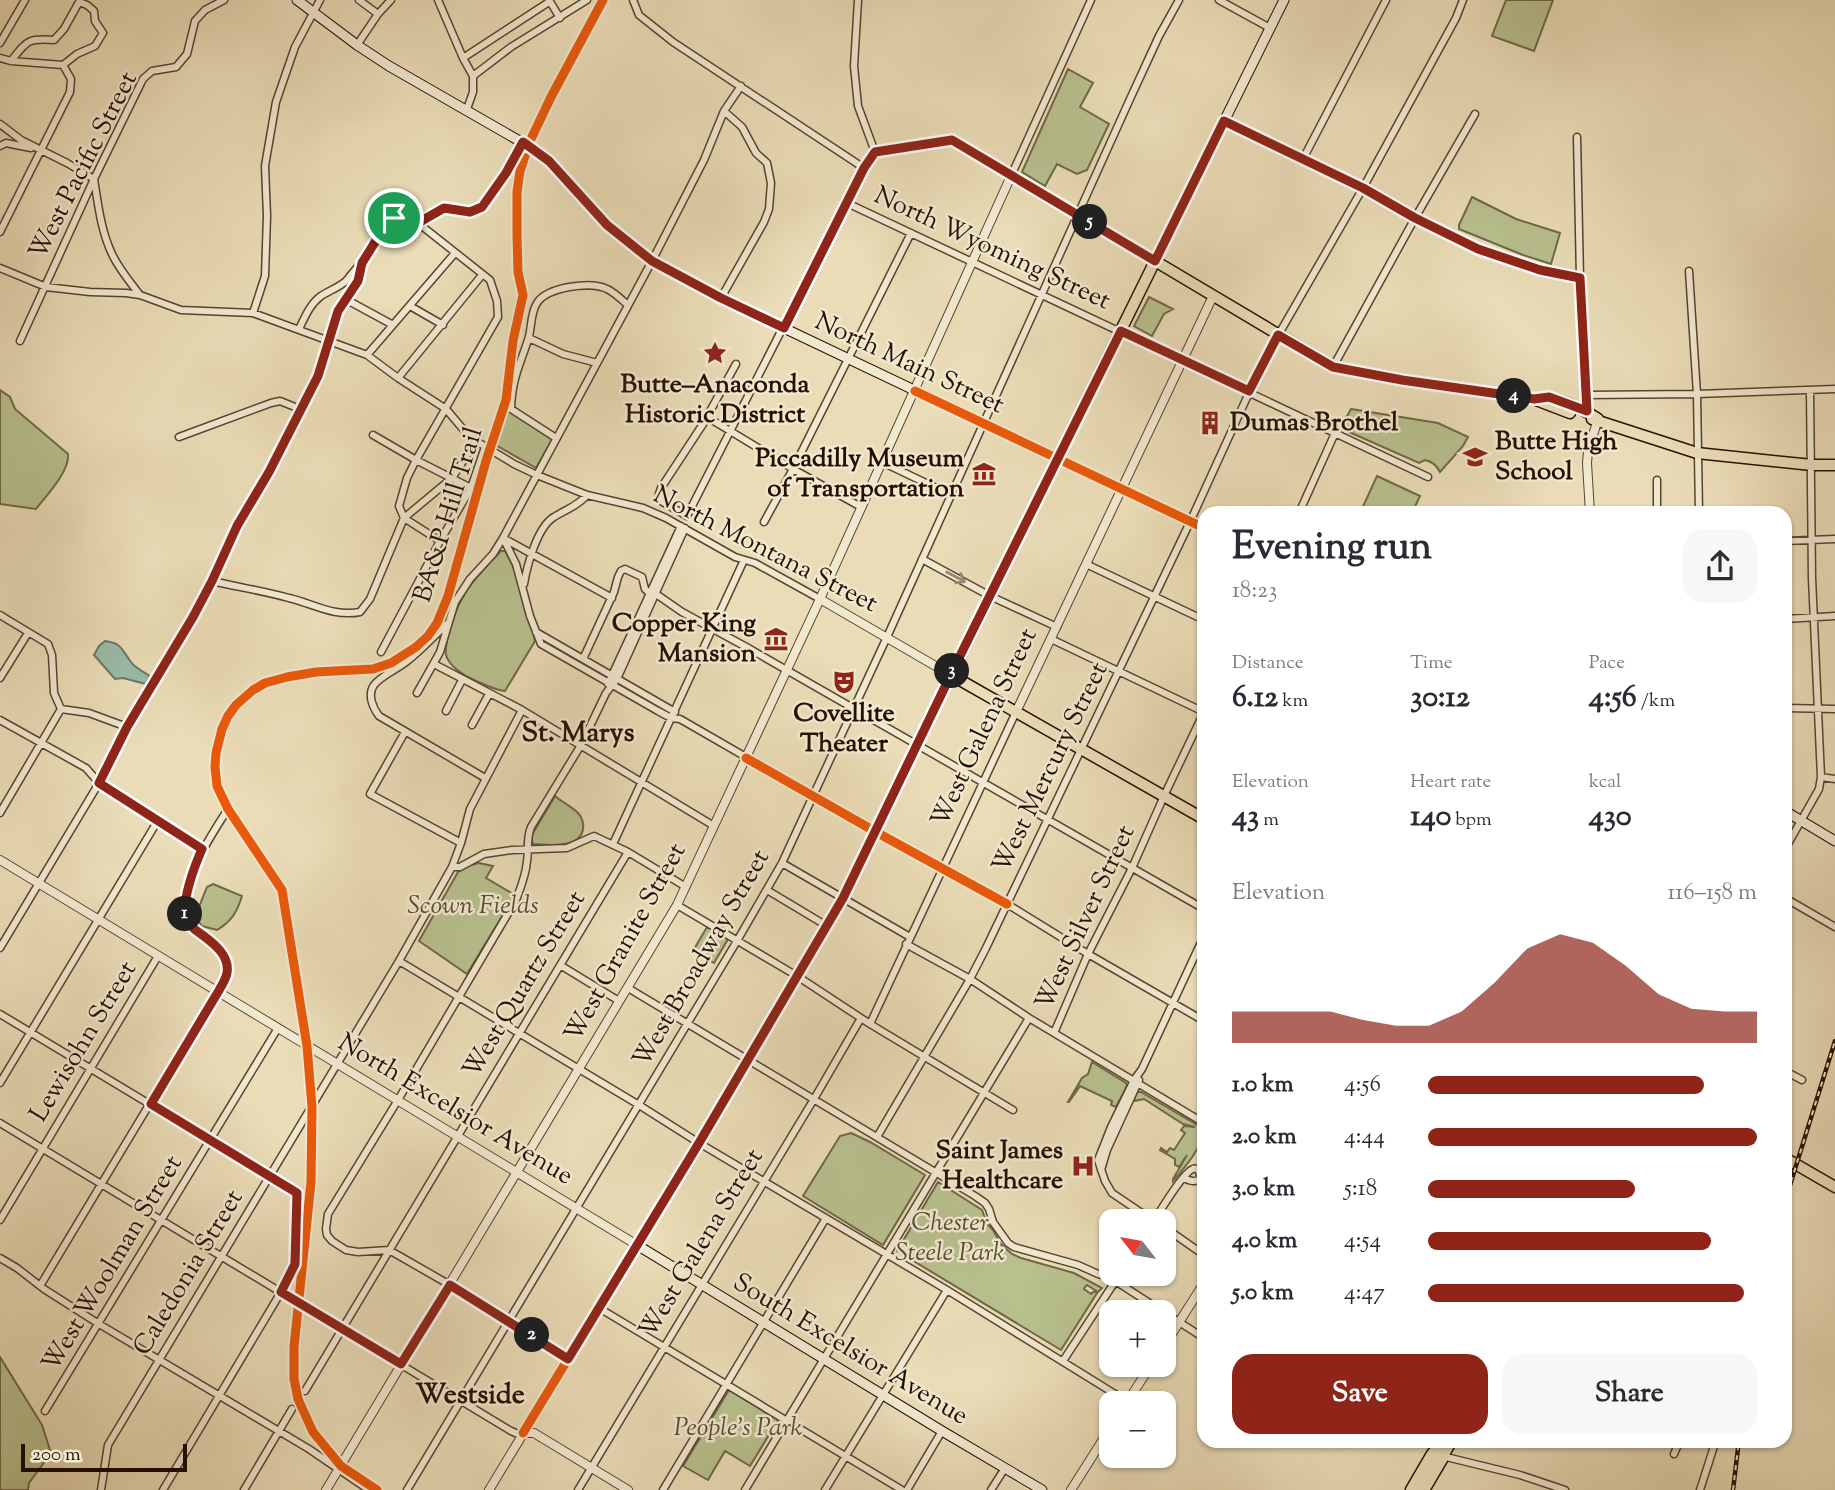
<!DOCTYPE html>
<html lang="en">
<head>
<meta charset="utf-8">
<style>
  :root { --surface:#fff; --page:#f7f7f7; --text:#2b2b33; --muted:#7c7c81; --accent:#8f2418 }
  body { margin:0; font-family:"Sorts Mill Goudy",serif; background:var(--page); color:var(--text); height:100vh; display:flex; flex-direction:column; font-size:26px; white-space:nowrap }
  * { box-sizing:border-box; margin:0 }
  p { font-size:23px; color:var(--muted) }
  .icon { flex:none; width:38px; height:38px; fill:none; stroke:currentColor; stroke-width:2; stroke-linecap:round; stroke-linejoin:round }
  .map { position:relative; flex:1; overflow:hidden }
  .sheet { position:absolute; left:1197px; top:506px; width:595px; height:942px; display:flex; flex-direction:column; background:var(--surface); border-radius:21px; box-shadow:0 2px 5px #0004 }
  .sheet>* { flex:none }
  .needle { width:46px; rotate:301deg }
  .fabs { position:absolute; left:1099px; top:1209px; display:grid; gap:14px }
  .fabs a { display:grid; place-items:center; width:77px; height:77px; border-radius:14px; background:var(--surface); box-shadow:0 2px 5px #0004; font-size:35px }
  .scale { position:absolute; left:21px; bottom:18px; width:166px; box-sizing:border-box; padding-left:7px; border:4px solid #261000; border-top:0; font-size:19px; line-height:24px; white-space:nowrap; color:#261000; -webkit-text-stroke:5px #f1e8d0; paint-order:stroke }
  .pin { position:absolute; display:grid; place-items:center; width:60px; height:60px; color:#fff; margin:-30px; border:4px solid #fff; border-radius:50%; box-shadow:0 2px 7px #0007 }
  .km { position:absolute; width:35px; height:35px; margin:-18px; border-radius:50%; background:#222; color:#fff; font-size:19px; line-height:35px; text-align:center }
  .round { display:grid; place-items:center; flex:none; width:74px; height:74px; border-radius:21px; background:var(--page) }
  .head { display:flex; align-items:center; justify-content:space-between; height:119px; padding:0 35px }
  h1 { font-size:38px; font-weight:700; line-height:52px }
  .stats { display:grid; grid-template-columns:repeat(3,1fr); gap:10px; height:119px; padding:7px 35px }
  .stats div { display:grid; align-content:center }
  .stats b { font-size:30px; font-weight:700 }
  .stats small { font-size:19px; font-weight:400 }
  .stats p { font-size:19px }
  .chart { height:196px; padding:14px 35px }
  .chart p { display:flex; justify-content:space-between }
  .chart svg { width:100%; height:126px; margin-top:7px; fill:var(--accent); opacity:.7 }
  .action { display:flex; gap:14px; margin-top:auto; padding:14px 35px }
  .action a { flex:1; height:80px; border-radius:21px; background:var(--accent); color:#fff; font-size:28px; font-weight:700; line-height:80px; text-align:center }
  .action a+a { background:var(--page); color:var(--text) }
  ul { padding:0 35px; list-style:none; font-size:23px }
  li { display:grid; grid-template-columns:112px 84px 1fr; align-items:center; height:52px }
  li i { height:18px; border-radius:9px; background:var(--accent) }
  .map>svg:first-child { display:block }
  .green { fill:#b8c08e; stroke:#6f6847; stroke-width:2 }
  .water { fill:#99bca9; stroke:#6b7765; stroke-width:2 }
  .lines { fill:none; stroke-linecap:round; stroke-linejoin:round }
  .minor-casing { stroke:#57432e; stroke-width:9 }
  .tertiary-casing { stroke:#57432e; stroke-width:10 }
  .secondary-casing { stroke:#261000; stroke-width:11 }
  .primary-casing { stroke:#261000; stroke-width:13 }
  .motorway-casing { stroke:#261000; stroke-width:15 }
  .minor { stroke:#f1e8d0; stroke-width:6 }
  .tertiary { stroke:#f1e8d0; stroke-width:8 }
  .secondary { stroke:#f1e8d0; stroke-width:9 }
  .primary { stroke:#eadcb7; stroke-width:10 }
  .motorway { stroke:#eadcb7; stroke-width:12 }
  .rail-casing { stroke:#261000; stroke-width:4.5 }
  .rail { stroke:#f1e8d0; stroke-width:2; stroke-dasharray:5; stroke-linecap:butt }
  .cycleway-casing { stroke:#f1e8d0; stroke-width:13 }
  .cycleway { stroke:#e8590c; stroke-width:9 }
  .oneway { stroke:#968772 }
  .route-casing { stroke:#fff; stroke-width:14 }
  .route { stroke:#8f2418; stroke-width:9 }
  .labels { text-anchor:middle; dominant-baseline:central; stroke-width:5; stroke-linejoin:round; paint-order:stroke }
  .street-label { font-size:26px; fill:#261000; stroke:#f1e8d0 }
  .poi-label { font-size:26px; font-weight:bold; fill:#261000; stroke:#f1e8d0; text-anchor:end }
  .park-label { font-size:26px; font-style:italic; fill:#594e32; stroke:#f1e8d0 }
  .neighbourhood-label { font-size:28px; font-weight:bold; fill:#261000; stroke:#f1e8d0 }
</style>
</head>
<body>
<div class="map">
<svg width="1835" height="1490" viewBox="0 0 1835 1490">
  <rect width="100%" height="100%" fill="#eadcb7"/>
  <filter id="stains"><feTurbulence type="fractalNoise" baseFrequency=".00286" numOctaves="4"/><feColorMatrix values="0 0 0 0 .2 0 0 0 0 .09 0 0 0 0 .02 0 0 0 .5 -.17"/></filter>
  <radialGradient id="worn" r=".72"><stop offset=".6" stop-color="#630" stop-opacity="0"/><stop offset="1" stop-color="#630" stop-opacity=".3"/></radialGradient>
  <path class="green" d="M1506 0H1553L1534 51 1492 36Z
    M1068 69 1093 83 1080 107 1109 124 1087 170 1077 174 1057 164 1045 186 1022 172Z
    M1472 197 1516 219 1560 233 1551 264 1523 255 1459 229V225Z
    M1149 297 1173 309 1164 314 1152 336 1134 326Z
    M0 390 10 397 15 409 68 454C70 471 46 496 36 509L0 504Z
    M508 409 553 438 536 468 494 444Z
    M1351 409 1438 423 1468 437 1463 446 1440 472C1436 465 1433 462 1425 460L1419 463 1340 428Z
    M1377 476 1420 496 1412 513H1360Z
    M501 551H505C520 576 529 613 535 641L505 691C494 690 484 684 474 680 464 676 449 666 446 655 445 648 447 640 449 633 458 595 475 578 501 551Z
    M555 796C562 802 572 807 578 813 582 817 584 824 583 829 580 849 548 845 533 844L531 837 533 833Z
    M479 863 493 866 486 878 515 895 467 974 419 941 458 872 467 866Z
    M213 884 242 896C237 912 232 921 217 930L202 926 195 917 207 887Z
    M707 927 728 939 714 963 693 951Z
    M1092 1062 1126 1083 1127 1086 1116 1107 1111 1105 1112 1101 1080 1086 1069 1102H1068L1082 1078 1088 1074Z
    M1137 1092H1141L1204 1129C1202 1148 1185 1167 1173 1181V1179L1187 1155 1179 1167 1175 1165V1159L1160 1150 1161 1148 1167 1152 1170 1148 1174 1150 1185 1133 1181 1130 1184 1126 1195 1127 1183 1124 1144 1099 1134 1101V1100Z
    M851 1133 870 1142 925 1175 883 1245 803 1196 840 1136Z
    M938 1182 982 1210 987 1224 993 1230 1001 1244 1012 1254 1021 1258 1074 1273 1102 1288 1098 1292 1087 1285 1085 1287 1084 1289 1091 1294 1094 1291 1097 1293 1061 1350 897 1251Z
    M0 1357 42 1425 51 1453 29 1483 28 1490H0Z
    M729 1390 778 1420 750 1466 725 1451 708 1480 683 1466Z"/>
  <path class="water" d="M105 641C122 643 121 649 131 662 135 668 144 672 150 676L146 684 123 678 115 679 94 655 99 646Z"/>
  <g class="lines">
    <g class="minor-casing">
      <path id="minor" d="M359 0 378 14
        M438 0 463 58 473 76V92L467 109
        M549 0 560 18
        M633 0 639 15 673 42 864 168
        M858 0 854 66 858 106 875 152
        M1219 0 1270 28
        M0 43 25 0
        M357 45 378 14 391 0
        M0 58 11 61 63 65 77 54 95 46 103 33 95 21 94 11 87 5 79 2 64 29 54 40C27 38 27 41 11 61
        M463 58 549 2
        M473 76 511 47 587 0
        M1224 121 1363 188 1415 218 1478 249 1540 270 1580 278
        M0 124 21 140 67 163 94 179C98 204 101 231 112 254 119 269 130 282 140 295
        M1577 137 1580 278 1587 413
        M0 146 6 143 31 148
        M1303 159 1386 0
        M847 203 1428 477
        M418 223 444 208 470 212 482 207 505 173 522 142
        M0 232 70 92 71 79 63 65
        M0 268 46 287 90 292 126 293 140 295 181 310 253 313 367 355 398 378 446 409 468 435 476 441 514 464 537 475 587 495 643 508 666 518 735 557 755 563 820 599
        M1689 271 1697 394 1699 513
        M721 298 764 222 769 209 771 183 767 163 756 153 742 127 724 111
        M347 300 393 325
        M410 306 443 325
        M253 313 265 276 267 216 265 166 276 102 295 47 320 0
        M299 329C305 317 310 304 321 296 330 290 338 288 346 281 351 275 355 269 361 264
        M529 338 563 354 597 363
        M20 341 94 179 143 79 152 71 176 67 187 54 195 21 205 10 224 0
        M367 355 455 253
        M736 364 703 424 661 488 659 494 661 501 687 516 864 168 875 152 952 140 1011 176 1091 0
        M1333 367 1415 218 1475 114
        M398 378 482 275
        M1586 395 1697 394 1835 389
        M707 417 793 469 861 507
        M373 435 416 460 471 488
        M179 437 271 403 280 401 300 409
        M556 438 511 409C512 379 519 367 528 340 532 328 530 314 537 303 547 287 590 281 607 289 614 292 622 300 628 305
        M882 462 951 495
        M1299 513 1335 433
        M1657 513V480
        M764 522 793 469 911 233
        M503 538 516 564 530 616 541 644 658 711 671 718 680 719 876 832 1007 904 1088 954 1204 1021
        M503 538 612 598
        M1785 541 1835 539
        M922 559 990 596 1057 627
        M1086 564 1204 620
        M212 581C238 587 264 591 289 598 314 604 334 617 360 612L370 599 404 518 452 478 476 441
        M524 584C527 566 537 527 554 517 565 510 578 506 587 495
        M656 594 682 612 748 648 1204 909
        M0 615 48 644 52 655 54 693 61 709 89 713 127 727
        M1785 619 1835 616
        M447 624C433 637 421 651 406 662 396 670 382 675 374 685 367 695 373 708 379 716L485 778
        M536 632 675 712
        M1051 639 1204 712
        M381 652 440 541 471 488 485 447
        M583 659 614 592 618 577 621 571 625 569 642 577 645 589 649 593
        M434 664 522 710 714 826
        M0 678 28 633
        M608 684 681 526
        M417 693 440 652 455 602 470 579 493 554 503 538 652 261 704 160 724 111 741 86
        M1785 708 1835 709
        M446 711 462 680
        M0 720 86 768 99 783 202 849
        M472 725 489 694
        M405 732 370 794 461 843
        M1821 777 1835 779
        M0 813 61 709
        M613 844 744 560
        M1785 849 1819 789 1821 777 1812 578 1810 390
        M782 863 910 937
        M452 867H460L484 854 512 850 567 848 594 836 628 852 686 887
        M767 890 827 926
        M1785 898 1835 927
        M677 905 797 976 870 1024 1013 1110
        M906 944 970 979 1029 1018 1204 1123
        M0 948 99 783 127 727 193 617 212 581 237 526 269 472 318 376 338 311 358 281 362 263 385 226 394 218 418 223 490 280 497 301 498 317 416 460 407 478 399 506 404 518 440 541
        M399 961 639 1105 699 1143 947 1290 1128 1402
        M560 965 619 1001
        M628 988 975 1196 985 1203 989 1209 993 1222 1008 1243 1014 1247 1078 1265 1098 1274 1109 1277 1204 1338
        M0 1014 297 1193 295 1264 281 1292 163 1490
        M870 1024 1016 712
        M1054 1033 1088 954 1132 868 1164 796 1204 712
        M1785 1071 1802 1080
        M0 1083 157 822
        M0 1123 511 1431 518 1434 523 1433
        M877 1137 970 979 986 948 1190 522 1264 360 1363 188 1456 18 1463 0
        M1101 1170 1107 1150 1139 1080
        M0 1220 158 956
        M1153 1222C1160 1212 1183 1172 1193 1169 1194 1168 1196 1169 1198 1169L1201 1178C1195 1183 1190 1181 1184 1178
        M1155 1222 1112 1193 1105 1181 1098 1160 1111 1127 1134 1080 1142 1069 1204 936
        M1164 1227 1204 1255
        M0 1258 17 1268 44 1289 99 1324 309 1449 369 1490
        M40 1286 226 977C235 942 194 940 186 918 184 911 186 904 187 897 194 861 208 840 228 809
        M599 1308 902 1490
        M568 1358 450 1285 389 1250 358 1252 346 1250 332 1241 327 1235 326 1229 328 1214 398 1100 516 900C521 887 526 875 527 861 529 849 526 839 531 827L581 745 606 693 617 679 685 528
        M1063 1361 1120 1274
        M305 1391 628 852
        M45 1411 278 1028
        M1674 1454 1680 1440
        M1442 1456 1520 1475 1565 1490
        M101 1490 108 1445 399 961 452 867 461 843 470 809 522 710
        M244 1490 292 1409
        M407 1490 737 941 782 863 813 796 887 637 1130 99 1159 36 1179 0
        M578 1490 814 1099 861 1018
        M663 1490 826 1218
        M745 1490 1029 1018
        M825 1490 947 1290
        M907 1490 942 1431
        M991 1490 1005 1468
        M1700 1490 1716 1440"/>
    </g>
    <g class="tertiary-casing">
      <path id="tertiary" d="M1590 513 1587 463 1588 451 1598 419
        M1016 712 1213 296
        M0 860 637 1245
        M1164 1346 1204 1283
        M1126 1404 1151 1365
        M523 1433H534L628 1490
        M326 1490 677 905 820 599 1011 176 1155 261
        M489 1490 699 1143 839 906 951 675 820 599
        M1071 1490 1111 1427"/>
    </g>
    <g class="secondary-casing">
      <path id="secondary" d="M297 0 357 45 389 66 537 151 556 168 607 225 652 261 746 310 1204 528
        M1155 261 1284 0
        M1785 811 1835 841
        M637 1245 942 1431 1042 1490"/>
    </g>
    <g class="primary-casing">
      <path id="primary" d="M1536 400 1570 413
        M1592 419 1697 453 1812 465H1835
        M1204 819 951 675 1155 261 1333 367 1402 380 1534 399C1556 396 1580 407 1598 419
        M1785 1158 1835 1187
        M1433 1454 1440 1440
        M1443 1456 1452 1440"/>
    </g>
    <g class="motorway-casing">
      <path id="motorway" d="M1412 1490 1433 1454
        M1423 1490 1443 1456"/>
    </g>
    <use href="#minor" class="minor"/>
    <use href="#tertiary" class="tertiary"/>
    <use href="#secondary" class="secondary"/>
    <use href="#primary" class="primary"/>
    <use href="#motorway" class="motorway"/>
    <g class="rail-casing">
      <path id="rail" d="M1785 1201 1835 1041
        M1733 1490 1739 1440"/>
    </g>
    <use href="#rail" class="rail"/>
    <g class="cycleway-casing">
      <path id="cycleway" d="M915 391 1204 528
        M746 758 876 832 1007 904
        M523 1433 699 1143 839 906 917 745
        M377 1490 341 1466 313 1432 298 1399 294 1379V1347L311 1182 312 1107 307 1046 282 890 228 809 217 786 215 767 216 753 222 729 228 716 236 705 253 690 265 683 287 677 316 672 373 669 391 663 416 647 428 636 437 623 448 596 486 461 506 400 513 341 523 295 518 272 517 235V192L520 171 530 141 551 97 603 0"/>
    </g>
    <use href="#cycleway" class="cycleway"/>
  </g>
  <defs><path id="oneway-shaft" d="M-6 0H5M1.5-3L5.5 0L1.5 3" fill="none" stroke-width="1.6" stroke-linecap="round" stroke-linejoin="round" transform="scale(1.75)"/></defs>
  <use class="oneway" href="#oneway-shaft" transform="translate(956 577) rotate(28)"/>
  <g class="lines">
    <g class="route-casing">
      <path id="route" d="M1224 121 1363 188 1415 218 1478 249 1540 270 1580 278 1587 411 1549 397 1534 399 1402 380 1333 367 1278 335 1249 391 1121 331 956 664 843 898 699 1143 568 1359 450 1285 401 1364 281 1292 295 1264 297 1193 151 1104 218 992C221 987 226 979 227 973 230 955 213 943 201 934 195 930 188 925 186 918 181 901 195 865 202 849L99 783 127 727 193 617 212 581 237 526 269 472 318 376 338 311 358 281 362 263 385 226 394 218 418 223 444 208 470 212 482 207 506 173 523 142 549 161 607 225 652 261 721 298 784 328 864 168 875 152 952 140 1155 261Z"/>
    </g>
    <use href="#route" class="route"/>
  </g>
  <defs>
    <g id="sight-bare" transform="scale(1.89)"><path d="M0-6L1.8-2.2L6-1.7L2.9 1.2L3.7 5.4L0 3.3L-3.7 5.4L-2.9 1.2L-6-1.7L-1.8-2.2Z" fill="#8f2418" stroke="#f1e8d0" stroke-width="2.5" paint-order="stroke"/></g>
    <g id="building-bare" transform="scale(1.89)"><path d="M-4-6H4V6H1V3H-1V6H-4ZM-2.5-4.3h1.7v1.8h-1.7ZM.8-4.3h1.7v1.8H.8ZM-2.5-1h1.7V.8h-1.7ZM.8-1h1.7V.8H.8Z" fill="#8f2418" stroke="#f1e8d0" stroke-width="2.5" paint-order="stroke"/></g>
    <g id="school-bare" transform="scale(1.89)"><path d="M0-5L7-2L0 1L-7-2ZM-4 1L0 2.5L4 1V4Q0 6-4 4Z" fill="#8f2418" stroke="#f1e8d0" stroke-width="2.5" paint-order="stroke"/></g>
    <g id="museum-bare" transform="scale(1.89)"><path d="M0-6L6-3V-2H-6V-3ZM-5-1h2V3h-2ZM-1-1h2V3h-2ZM3-1h2V3H3ZM-6 4H6V6H-6Z" fill="#8f2418" stroke="#f1e8d0" stroke-width="2.5" paint-order="stroke"/></g>
    <g id="theatre-bare" transform="scale(1.89)"><path d="M-5-5.5Q0-4 5-5.5V0Q5 5 0 6Q-5 5-5 0ZM-3.3-2.5H-1v1.5H-3.3ZM1-2.5H3.3v1.5H1ZM-2.8 1Q0 5.5 2.8 1Z" fill="#8f2418" stroke="#f1e8d0" stroke-width="2.5" paint-order="stroke"/></g>
    <g id="hospital-bare" transform="scale(1.89)"><path d="M-5-5h3v3.5h4V-5h3V5h-3V1.5h-4V5h-3Z" fill="#8f2418" stroke="#f1e8d0" stroke-width="2.5" paint-order="stroke"/></g>
  </defs>
  <g fill-rule="evenodd">
    <use href="#sight-bare" x="715" y="353"/>
    <use href="#building-bare" x="1210" y="423"/>
    <use href="#school-bare" x="1475" y="457"/>
    <use href="#museum-bare" x="984" y="474"/>
    <use href="#museum-bare" x="776" y="639"/>
    <use href="#theatre-bare" x="844" y="682"/>
    <use href="#hospital-bare" x="1083" y="1166"/>
  </g>
  <g class="labels">
    <g class="street-label">
      <text transform="translate(84 166) rotate(-63)">West Pacific Street</text>
      <text transform="translate(992 249) rotate(25)">North Wyoming Street</text>
      <text transform="translate(909 364) rotate(25)">North Main Street</text>
      <text transform="translate(449 515) rotate(-73)">BA&amp;P Hill Trail</text>
      <text transform="translate(765 550) rotate(27)">North Montana Street</text>
      <text transform="translate(985 728) rotate(-65)">West Galena Street</text>
      <text transform="translate(1051 768) rotate(-64)">West Mercury Street</text>
      <text transform="translate(1086 918) rotate(-65)">West Silver Street</text>
      <text transform="translate(626 943) rotate(-61)">West Granite Street</text>
      <text transform="translate(702 959) rotate(-60)">West Broadway Street</text>
      <text transform="translate(525 985) rotate(-59)">West Quartz Street</text>
      <text transform="translate(84 1042) rotate(-59)">Lewisohn Street</text>
      <text transform="translate(455 1110) rotate(31)">North Excelsior Avenue</text>
      <text transform="translate(702 1244) rotate(-59)">West Galena Street</text>
      <text transform="translate(113 1264) rotate(-59)">West Woolman Street</text>
      <text transform="translate(189 1273) rotate(-59)">Caledonia Street</text>
      <text transform="translate(850 1350) rotate(31)">South Excelsior Avenue</text>
    </g>
    <g class="poi-label">
      <text x="715" y="385" text-anchor="middle">Butte–Anaconda<tspan x="715" dy="30">Historic District</tspan></text>
      <text x="1230" y="423" text-anchor="start">Dumas Brothel</text>
      <text x="1495" y="442" text-anchor="start">Butte High<tspan x="1495" dy="30">School</tspan></text>
      <text x="964" y="459">Piccadilly Museum<tspan x="964" dy="30">of Transportation</tspan></text>
      <text x="756" y="624">Copper King<tspan x="756" dy="30">Mansion</tspan></text>
      <text x="844" y="714" text-anchor="middle">Covellite<tspan x="844" dy="30">Theater</tspan></text>
      <text x="1063" y="1151">Saint James<tspan x="1063" dy="30">Healthcare</tspan></text>
    </g>
    <g class="park-label">
      <text x="473" y="906">Scown Fields</text>
      <text x="950" y="1223">Chester<tspan x="950" dy="30">Steele Park</tspan></text>
      <text x="738" y="1428">People's Park</text>
    </g>
    <g class="neighbourhood-label">
      <text x="578" y="734">St. Marys</text>
      <text x="470" y="1396">Westside</text>
    </g>
  </g>
  <rect width="100%" height="100%" filter="url(#stains)"/>
  <rect width="100%" height="100%" fill="url(#worn)"/>
</svg>
<div class="fabs">
<a><svg class="needle" viewBox="-14 -14 28 28"><path d="M0-13l5 13h-10z" fill="#e53935"/><path d="M0 13l5-13h-10z" fill="#7c7c81"/></svg></a>
<a>+</a>
<a>−</a>
</div>
<div class="scale">200 m</div>
<div class="pin" style="left:394px;top:218px;background:#1e9e55"><svg class="icon" aria-label="arrive" viewBox="0 0 24 24"><path d="M6 21V4h12l-3 4 3 4H6"/></svg></div>
<b class="km" style="left:185px;top:914px">1</b>
<b class="km" style="left:532px;top:1335px">2</b>
<b class="km" style="left:952px;top:671px">3</b>
<b class="km" style="left:1514px;top:396px">4</b>
<b class="km" style="left:1090px;top:222px">5</b>
<section class="sheet">
<div class="head"><div><h1>Evening run</h1><p>18:23</p></div><a class="round"><svg class="icon" aria-label="share" viewBox="0 0 24 24"><path d="M12 15V3M7 8l5-5 5 5M5 13v7h14v-7"/></svg></a></div>
<div class="stats">
<div><p>Distance</p><b>6.12<small> km</small></b></div>
<div><p>Time</p><b>30:12</b></div>
<div><p>Pace</p><b>4:56<small> /km</small></b></div>
</div>
<div class="stats">
<div><p>Elevation</p><b>43<small> m</small></b></div>
<div><p>Heart rate</p><b>140<small> bpm</small></b></div>
<div><p>kcal</p><b>430</b></div>
</div>
<div class="chart"><p><span>Elevation</span>116–158 m</p>
<svg viewBox="0 0 160 44" preserveAspectRatio="none"><path d="M0 44V33L10 33L20 33L30 33L40 36L50 38L60 38L70 33L80 23L90 11L100 6L110 9L120 17L130 27L140 32L150 33L160 33V44z"/></svg>
</div>
<ul>
<li><b>1.0 km</b>4:56<i style="width:84%"></i></li>
<li><b>2.0 km</b>4:44<i style="width:100%"></i></li>
<li><b>3.0 km</b>5:18<i style="width:63%"></i></li>
<li><b>4.0 km</b>4:54<i style="width:86%"></i></li>
<li><b>5.0 km</b>4:47<i style="width:96%"></i></li>
</ul>
<div class="action"><a>Save</a><a>Share</a></div>
</section>
</div>
</body>
</html>
